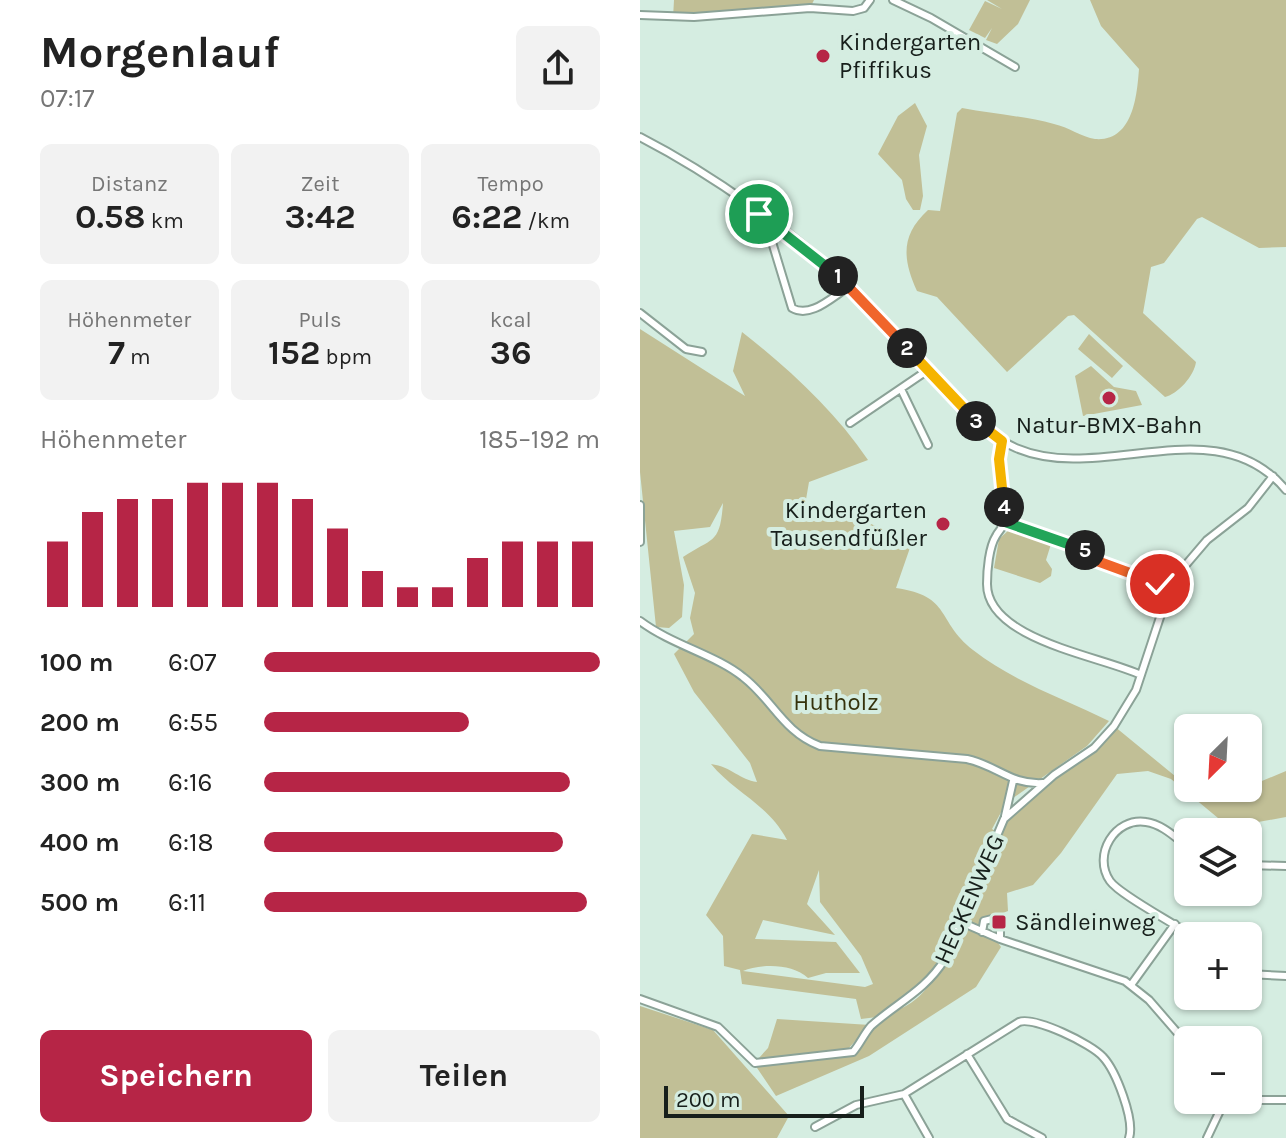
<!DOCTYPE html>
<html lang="de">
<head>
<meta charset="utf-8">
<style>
  :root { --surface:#fff; --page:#f2f2f2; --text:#222; --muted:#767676; --accent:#b62546 }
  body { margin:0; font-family:Karla,sans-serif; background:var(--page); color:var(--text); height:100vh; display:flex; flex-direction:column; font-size:30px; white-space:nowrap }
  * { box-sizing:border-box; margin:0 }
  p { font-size:26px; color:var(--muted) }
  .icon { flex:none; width:44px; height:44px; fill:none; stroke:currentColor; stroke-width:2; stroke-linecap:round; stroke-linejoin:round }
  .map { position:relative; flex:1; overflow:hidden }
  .side { display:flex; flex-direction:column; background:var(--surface); width:640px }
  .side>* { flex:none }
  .needle { width:52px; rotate:204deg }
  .tools { position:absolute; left:534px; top:714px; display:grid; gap:16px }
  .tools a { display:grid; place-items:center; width:88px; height:88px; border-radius:12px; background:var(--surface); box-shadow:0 2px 6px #0004; font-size:40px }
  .scale { position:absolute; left:24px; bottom:20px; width:200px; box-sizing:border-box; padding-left:8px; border:4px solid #171f1b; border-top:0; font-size:22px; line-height:28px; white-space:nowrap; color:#171f1b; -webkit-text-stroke:6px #d5ede1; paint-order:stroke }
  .pin { position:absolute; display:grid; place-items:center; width:68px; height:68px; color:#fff; margin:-34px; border:4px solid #fff; border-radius:50%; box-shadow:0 2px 8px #0007 }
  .km { position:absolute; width:40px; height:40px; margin:-20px; border-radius:50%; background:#222; color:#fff; font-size:22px; line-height:40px; text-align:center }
  .round { display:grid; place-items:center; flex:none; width:84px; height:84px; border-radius:12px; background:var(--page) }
  .head { display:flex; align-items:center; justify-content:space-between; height:136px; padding:0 40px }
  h1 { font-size:44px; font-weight:700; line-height:60px }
  .stats { display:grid; grid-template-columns:repeat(3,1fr); gap:12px; height:136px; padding:8px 40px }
  .stats div { display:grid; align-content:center; border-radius:12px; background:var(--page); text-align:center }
  .stats b { font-size:34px; font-weight:700 }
  .stats small { font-size:22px; font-weight:400 }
  .stats p { font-size:22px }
  .chart { height:224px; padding:16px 40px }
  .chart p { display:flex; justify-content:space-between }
  .chart svg { width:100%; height:144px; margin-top:8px; stroke:var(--accent); stroke-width:6 }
  .primary-button { display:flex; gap:16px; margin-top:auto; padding:16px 40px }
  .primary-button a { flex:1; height:92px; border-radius:12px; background:var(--accent); color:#fff; font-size:32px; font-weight:700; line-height:92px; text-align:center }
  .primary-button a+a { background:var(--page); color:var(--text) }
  ul { padding:0 40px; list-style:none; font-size:26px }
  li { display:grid; grid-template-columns:128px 96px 1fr; align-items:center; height:60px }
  li i { height:20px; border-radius:10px; background:var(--accent) }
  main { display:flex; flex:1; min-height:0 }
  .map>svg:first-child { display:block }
  .green { fill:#c1bf96; fill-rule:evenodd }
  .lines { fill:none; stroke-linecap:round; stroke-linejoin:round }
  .minor-casing { stroke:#8ba297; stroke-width:10 }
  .minor { stroke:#fff; stroke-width:6 }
  .split-1-casing { stroke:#fff; stroke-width:16 }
  .split-2-casing { stroke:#fff; stroke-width:16 }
  .split-3-casing { stroke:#fff; stroke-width:16 }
  .split-4-casing { stroke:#fff; stroke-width:16 }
  .split-5-casing { stroke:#fff; stroke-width:16 }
  .split-6-casing { stroke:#fff; stroke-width:16 }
  .split-1 { stroke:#22a559; stroke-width:10 }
  .split-2 { stroke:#f0652b; stroke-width:10 }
  .split-3 { stroke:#f5b400; stroke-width:10 }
  .split-4 { stroke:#f5b400; stroke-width:10 }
  .split-5 { stroke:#22a559; stroke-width:10 }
  .split-6 { stroke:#f0652b; stroke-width:10 }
  .poi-dot { fill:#b62546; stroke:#d5ede1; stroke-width:3 }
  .labels { text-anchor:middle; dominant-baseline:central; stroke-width:8; stroke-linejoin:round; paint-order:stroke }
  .poi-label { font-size:24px; fill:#171f1b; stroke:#d5ede1; text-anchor:start }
  .park-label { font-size:24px; fill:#35320b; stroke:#d5ede1 }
  .street-label { font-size:24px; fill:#171f1b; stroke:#d5ede1 }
</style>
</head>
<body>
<main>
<section class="side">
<div class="head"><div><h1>Morgenlauf</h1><p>07:17</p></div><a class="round"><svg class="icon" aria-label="share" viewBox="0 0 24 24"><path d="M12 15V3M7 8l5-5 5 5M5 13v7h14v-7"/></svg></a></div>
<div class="stats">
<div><p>Distanz</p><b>0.58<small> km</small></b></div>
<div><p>Zeit</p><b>3:42</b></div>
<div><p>Tempo</p><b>6:22<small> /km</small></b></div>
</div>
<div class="stats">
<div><p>Höhenmeter</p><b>7<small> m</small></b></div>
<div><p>Puls</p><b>152<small> bpm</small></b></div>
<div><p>kcal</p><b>36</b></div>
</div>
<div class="chart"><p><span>Höhenmeter</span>185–192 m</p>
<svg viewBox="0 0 160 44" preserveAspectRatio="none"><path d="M5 44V24M15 44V15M25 44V11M35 44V11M45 44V6M55 44V6M65 44V6M75 44V11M85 44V20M95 44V33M105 44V38M115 44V38M125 44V29M135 44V24M145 44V24M155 44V24"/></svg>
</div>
<ul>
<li><b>100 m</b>6:07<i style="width:100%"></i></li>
<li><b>200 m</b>6:55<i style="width:61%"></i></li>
<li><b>300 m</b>6:16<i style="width:91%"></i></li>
<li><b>400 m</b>6:18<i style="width:89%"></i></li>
<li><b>500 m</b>6:11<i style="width:96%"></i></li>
</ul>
<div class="primary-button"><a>Speichern</a><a>Teilen</a></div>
</section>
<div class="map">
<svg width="646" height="1138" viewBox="0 0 646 1138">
  <rect width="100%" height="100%" fill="#d5ede1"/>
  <path class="green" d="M34 0H174L170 8 33 18Z
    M347 0H390L378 24 357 44 346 40 352 28 345 38 329 30 345 1 362 9Z
    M450 0H646V247L619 248 562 217 557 219 524 263 511 267 503 313 556 362C554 376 538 394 525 397L434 315 428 316 367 372 297 297 277 291C262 258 261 235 288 210L300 211 317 113 322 108C353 114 385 116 414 124 428 127 442 137 455 139 493 142 497 96 499 69L461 26Z
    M275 103 287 126 279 155 283 196 280 210H273L266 199 262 180 238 154 258 116Z
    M0 329 105 396 93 371 102 332C148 368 195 411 228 460L169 482 164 511 222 520 272 542 256 588C312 596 296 621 333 650 374 682 423 698 469 721L447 746 366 803 352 829 357 832C375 799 413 778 442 757 454 749 464 737 474 726L535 776 540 769 548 775V788H565L579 799 646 771V817L596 826 578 818 531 779 508 771 477 774 421 853 393 885 367 893 368 911 347 919 342 932 321 922 294 975 253 1012C299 995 297 958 323 928L356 940 361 947 336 987 229 1056 136 1096 113 1062 212 1052 237 1017 221 1019 216 999 102 984 100 970 84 966 83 936 66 915 112 834 147 840C129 805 94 792 71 764 92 767 100 780 117 782L110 763 54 692 34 654 54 634 50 618 55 593 43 557C73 537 80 545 83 503L70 527 34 531 44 585 42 617 29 628 16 627 0 472ZM179 870 180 902 221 956 233 984 225 987 103 971C120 964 152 963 168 978L186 973H220L196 942 115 939 123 920 195 935 167 904Z
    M449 334 483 366 472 378 438 349Z
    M451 366 474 387 496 391 502 405 443 416 435 376Z
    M370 529 411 544 406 560 412 569 411 576 400 583 354 568 359 539Z
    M0 1006 73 1030 149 1116 137 1138H0Z
    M137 1019 230 1025 208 1049 118 1059 128 1048Z"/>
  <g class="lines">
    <g class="minor-casing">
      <path id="minor" d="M253 0 291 18 375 67
        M0 15 54 17 170 8 213 11 224 8 230 0
        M0 137C70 173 156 233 211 288 255 332 323 425 376 448 463 485 576 406 646 490
        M136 226 132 242 152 308C171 319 193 296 210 286
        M0 313 46 349 62 352
        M261 389 288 445
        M210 423 288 370
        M362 441C355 468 370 494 365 520 364 527 359 530 356 536 349 547 347 570 347 584 347 640 461 656 501 675
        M0 505V542
        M365 522 445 550 457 561 529 588
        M0 621C32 645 76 655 103 677 132 699 143 732 180 746L327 759C358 766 371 785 403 783
        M365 816 373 781
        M548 847C536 838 522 824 506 822 475 817 452 855 470 881 480 895 534 923 552 936
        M608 865 646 866
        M321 922 360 939 485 981 509 1000 548 1045
        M342 932 344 921 352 919 360 930V939
        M608 974 646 976
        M491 985 535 924
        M0 999 78 1027 115 1063 213 1052C220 1044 224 1034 231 1026 258 1002 285 991 305 959L364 819 414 775 454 748 474 726 496 690 532 581 567 540 608 508 633 476
        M327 1054 367 1119 402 1138
        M264 1094 379 1022C394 1016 452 1044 463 1057 476 1071 495 1120 489 1138
        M608 1100H646
        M175 1127 216 1105 264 1094 289 1138
        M567 1138 585 1100"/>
    </g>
    <use href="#minor" class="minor"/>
  </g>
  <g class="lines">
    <g class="split-1-casing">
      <path id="split-1" d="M119 214 198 276"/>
    </g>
    <g class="split-2-casing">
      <path id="split-2" d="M198 276 267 348"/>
    </g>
    <g class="split-3-casing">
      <path id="split-3" d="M267 348 336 421"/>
    </g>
    <g class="split-4-casing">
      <path id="split-4" d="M336 421 362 441 359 459 364 507"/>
    </g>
    <g class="split-5-casing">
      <path id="split-5" d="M364 507 365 522 445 550"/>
    </g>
    <g class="split-6-casing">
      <path id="split-6" d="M445 550 457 561 520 584"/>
    </g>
    <use href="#split-1" class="split-1"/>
    <use href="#split-2" class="split-2"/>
    <use href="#split-3" class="split-3"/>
    <use href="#split-4" class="split-4"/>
    <use href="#split-5" class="split-5"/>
    <use href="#split-6" class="split-6"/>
  </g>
  <g class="poi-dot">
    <circle cx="183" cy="56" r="8"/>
    <circle cx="469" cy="398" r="8"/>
    <circle cx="303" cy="524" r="8"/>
    <rect x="351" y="914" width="16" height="16" rx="4"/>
  </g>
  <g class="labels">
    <g class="poi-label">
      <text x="199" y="42">Kindergarten<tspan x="199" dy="28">Pfiffikus</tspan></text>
      <text x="469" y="425" text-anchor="middle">Natur-BMX-Bahn</text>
      <text x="287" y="510" text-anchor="end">Kindergarten<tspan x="287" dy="28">Tausendfüßler</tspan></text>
      <text x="375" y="922">Sändleinweg</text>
    </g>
    <g class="park-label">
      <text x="196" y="702">Hutholz</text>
    </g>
    <g class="street-label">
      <text transform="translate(329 899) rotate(-66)">HECKENWEG</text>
    </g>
  </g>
</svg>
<div class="tools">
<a><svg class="needle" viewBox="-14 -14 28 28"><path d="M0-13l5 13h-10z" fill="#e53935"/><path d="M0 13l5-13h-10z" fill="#767676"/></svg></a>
<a><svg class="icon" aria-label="layers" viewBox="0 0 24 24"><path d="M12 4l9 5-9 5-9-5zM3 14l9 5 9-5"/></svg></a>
<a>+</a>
<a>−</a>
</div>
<div class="scale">200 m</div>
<div class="pin" style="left:119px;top:214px;background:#1e9e55"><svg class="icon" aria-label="arrive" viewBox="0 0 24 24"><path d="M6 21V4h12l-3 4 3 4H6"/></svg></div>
<div class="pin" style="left:520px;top:584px;background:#d93025"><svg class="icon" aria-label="check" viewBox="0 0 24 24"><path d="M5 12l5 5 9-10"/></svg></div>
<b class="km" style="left:198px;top:276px">1</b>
<b class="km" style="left:267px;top:348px">2</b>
<b class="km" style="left:336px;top:421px">3</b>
<b class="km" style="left:364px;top:507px">4</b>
<b class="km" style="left:445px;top:550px">5</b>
</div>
</main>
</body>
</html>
